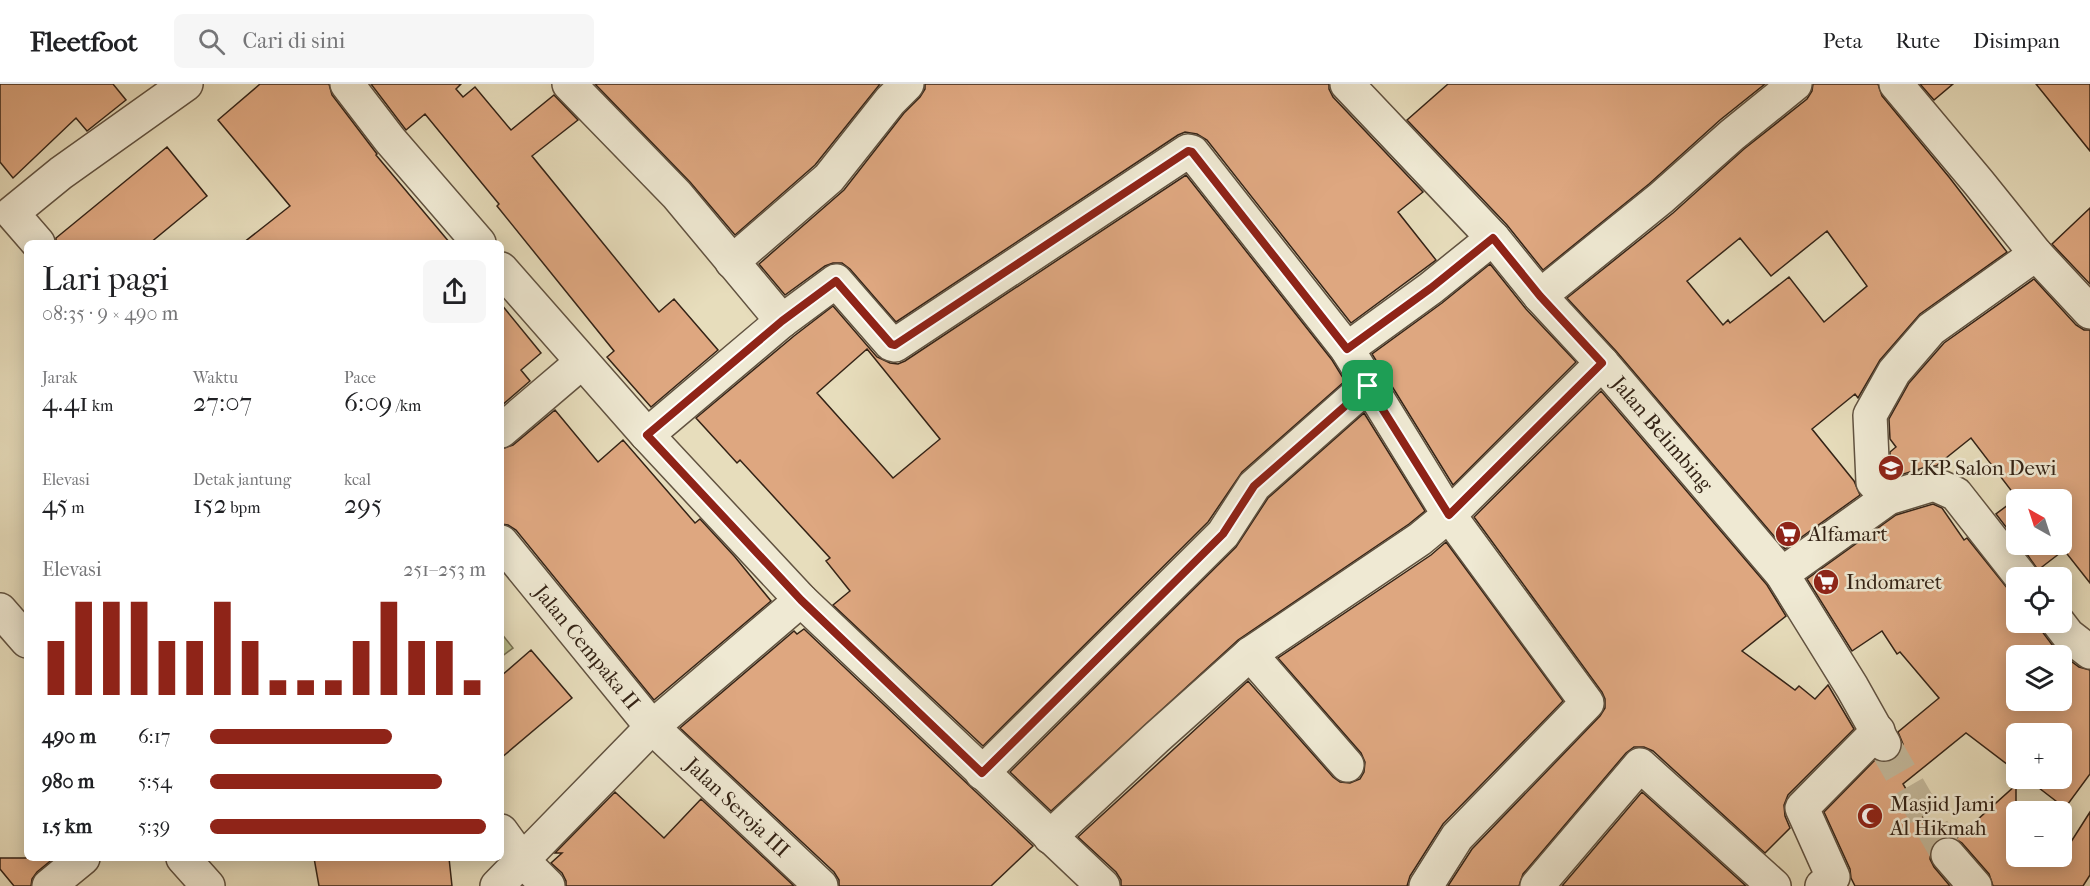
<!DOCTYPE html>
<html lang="id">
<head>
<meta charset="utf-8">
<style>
  :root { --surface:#fff; --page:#f6f6f6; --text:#202124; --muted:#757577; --line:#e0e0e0; --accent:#8f2418 }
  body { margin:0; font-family:"IM FELL French Canon",serif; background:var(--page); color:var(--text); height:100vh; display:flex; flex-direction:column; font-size:22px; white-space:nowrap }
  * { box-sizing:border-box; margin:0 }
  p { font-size:20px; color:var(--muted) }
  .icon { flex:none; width:33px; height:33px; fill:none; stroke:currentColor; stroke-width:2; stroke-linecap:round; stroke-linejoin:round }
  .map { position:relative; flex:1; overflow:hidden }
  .drawer { position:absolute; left:24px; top:156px; width:480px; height:621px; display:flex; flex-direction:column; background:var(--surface); border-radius:9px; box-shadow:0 3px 15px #0003 }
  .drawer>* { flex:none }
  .needle { width:39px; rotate:321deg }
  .fabs { position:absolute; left:2006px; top:405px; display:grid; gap:12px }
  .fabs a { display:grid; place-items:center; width:66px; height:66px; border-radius:9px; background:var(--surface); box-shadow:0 3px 15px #0003; font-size:30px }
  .pin { position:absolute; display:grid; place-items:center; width:51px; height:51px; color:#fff; margin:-26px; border-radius:12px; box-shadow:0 3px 9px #0006 }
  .round { display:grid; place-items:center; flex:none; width:63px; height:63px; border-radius:9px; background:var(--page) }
  .head { display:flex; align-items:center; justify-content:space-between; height:102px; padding:0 18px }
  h1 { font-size:33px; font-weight:600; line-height:45px }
  .stats { display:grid; grid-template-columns:repeat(3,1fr); gap:9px; height:102px; padding:6px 18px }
  .stats div { display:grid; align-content:center }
  .stats b { font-size:26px; font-weight:600 }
  .stats small { font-size:16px; font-weight:400 }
  .stats p { font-size:16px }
  .chart { height:168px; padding:12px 18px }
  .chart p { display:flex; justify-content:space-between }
  .chart svg { width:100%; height:108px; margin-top:6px; stroke:var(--accent); stroke-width:6 }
  ul { padding:0 18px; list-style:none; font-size:20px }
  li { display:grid; grid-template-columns:96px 72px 1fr; align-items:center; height:45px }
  li i { height:15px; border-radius:8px; background:var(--accent) }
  header { display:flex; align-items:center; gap:36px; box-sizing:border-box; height:84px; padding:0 30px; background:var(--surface); border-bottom:2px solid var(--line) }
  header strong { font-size:28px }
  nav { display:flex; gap:33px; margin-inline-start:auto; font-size:21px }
  .search { width:420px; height:54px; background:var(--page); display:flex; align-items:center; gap:15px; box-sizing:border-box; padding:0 21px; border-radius:9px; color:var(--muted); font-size:22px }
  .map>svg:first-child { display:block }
  .green { fill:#bbbf8d; stroke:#787152; stroke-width:1.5 }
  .building { fill:#dea780; stroke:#342316; stroke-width:1.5; fill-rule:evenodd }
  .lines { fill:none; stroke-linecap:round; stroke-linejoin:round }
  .minor-tunnel { stroke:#c3b89b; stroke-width:33; stroke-dasharray:33 16; stroke-linecap:butt }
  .minor-casing { stroke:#615240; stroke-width:36 }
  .minor { stroke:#efe9d3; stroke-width:33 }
  .route-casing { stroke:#fff; stroke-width:12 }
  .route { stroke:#8f2418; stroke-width:8 }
  .labels { text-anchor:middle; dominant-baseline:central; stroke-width:5; stroke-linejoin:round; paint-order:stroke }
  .street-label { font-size:21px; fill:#342316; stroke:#efe9d3 }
  .poi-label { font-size:21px; fill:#342316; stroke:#efe9d3; text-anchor:start }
</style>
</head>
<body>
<header>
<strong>Fleetfoot</strong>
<div class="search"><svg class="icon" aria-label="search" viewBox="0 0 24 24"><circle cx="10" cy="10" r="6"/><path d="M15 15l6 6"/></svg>Cari di sini</div>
<nav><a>Peta</a><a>Rute</a><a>Disimpan</a></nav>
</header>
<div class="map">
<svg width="2090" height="802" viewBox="0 0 2090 802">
  <rect width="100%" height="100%" fill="#e7ddbc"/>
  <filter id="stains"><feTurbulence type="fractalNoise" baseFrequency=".00333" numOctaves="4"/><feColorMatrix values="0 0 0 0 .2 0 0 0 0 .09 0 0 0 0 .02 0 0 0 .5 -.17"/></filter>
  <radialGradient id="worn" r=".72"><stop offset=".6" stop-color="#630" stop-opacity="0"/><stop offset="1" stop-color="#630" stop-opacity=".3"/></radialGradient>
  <path class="green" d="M501 549 513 564 501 573Z"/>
  <path class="building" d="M0 0H113L126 16 87 47 76 34 13 94 0 78Z
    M260 0H329L332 11 377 70 376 71 450 159H243L290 122 218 36Z
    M371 0H461L456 5 463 13 475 3 511 46 554 11 578 36 532 72 659 228 674 215 718 266 651 323 607 273 614 267 497 122 499 120 425 30 406 46Z
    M595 0H880L815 81 735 151 690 98Z
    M925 0H1329V5L1333 13 1423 108 1398 128 1436 176 1351 239 1207 56 1197 50 1185 48 1178 51 896 238 850 185 842 179H833L825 182 785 211 759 180 844 106 904 29 920 13 925 5Z
    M1448 0H1765L1720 36 1649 100 1543 186 1507 141 1407 36Z
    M1813 0H1878L1882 12 1949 93 2007 168 1920 230 1880 276 1858 314 1855 310 1812 345 1854 397 1860 411 1785 465 1616 267 1567 214 1673 129 1744 65 1807 15 1812 7ZM1827 147 1867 202 1824 238 1789 193 1730 239 1728 236 1723 241 1687 197 1740 154 1771 192Z
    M1920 0H1953L1934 16Z
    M2036 0H2090V67Z
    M167 63 207 112 150 159H56V154Z
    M1186 91 1332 276 1345 297 1242 388 1208 438 983 662 833 521 850 507 826 477 830 474 740 376 737 379 696 334 794 252 833 222 877 273 890 279 898 280 905 277ZM867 265 940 355 893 394 817 309Z
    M2090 124V200L2052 160Z
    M1490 180 1526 225 1576 278 1453 401 1372 270 1442 219Z
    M2034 195 2076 241 2084 246H2090V499L2064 466 2038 486 2020 460H2061V416H2016V456L1996 430 2017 414 1971 354 1936 382H1929L1894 393 1891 390 1890 368 1896 363 1890 355 1889 335 1909 299 1944 259Z
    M501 220 541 269 521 286 530 297 501 322Z
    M1601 307 1767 501 1786 532 1742 567 1795 606 1799 602 1815 615 1828 601 1854 645 1788 711 1784 721 1785 732 1790 744 1765 769 1653 667 1644 663H1634L1626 669 1523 790 1519 802H1448L1472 765 1600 632 1605 624V615L1602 608 1474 433Z
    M555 326 598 378 623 356 695 439 700 435 735 473 771 517 654 616 516 446 508 441 501 440V365L513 361Z
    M1364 329 1425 427 1409 440 1238 556 1051 727 1010 688 1236 463 1268 414Z
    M1933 420 1942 424 1964 456 1967 454 2016 515V538H2035L2056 566 2079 583 2090 586V690L2065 724 2026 694H2061V650H2016V687L1966 649 1903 700 1936 756 1931 764 1930 775 1934 783 1950 802H1855L1851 794 1850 785 1824 728 1875 676 1884 679 1893 677 1900 670 1903 660 1898 648 1939 614 1900 568 1897 570 1882 547 1852 567 1807 495 1896 431ZM2016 572H2061V616H2016Z
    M1446 458 1563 617 1443 740 1410 792 1407 802H1121V796L1116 788 1078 753 1248 597 1333 693 1340 698 1350 699 1360 695 1364 688 1365 678 1361 669 1278 574 1431 471Z
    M804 545 1033 762 991 802H839V796L834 788 680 644 794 547 797 550Z
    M531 566 572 614 501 674V592Z
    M2016 701V772H2062L2090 728V791L2083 802H1993L1989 790 1962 759 1956 755Z
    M615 708 664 754 701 715 794 802H566V797L562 789 551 779 562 769H555Z
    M1642 708 1746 802H1562Z
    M0 774H54L37 788 32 795 31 802H14L0 785Z
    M314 774H449L452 802H319Z"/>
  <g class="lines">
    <path class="minor-tunnel" d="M1884 660 1948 771"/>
    <g class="minor-casing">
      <g id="minor">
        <path d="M347 0 390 56 479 159"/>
        <path d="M569 0 677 111 782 237"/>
        <path id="s1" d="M1347 0 1493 154 1540 212 1602 279 1782 490 1852 603 1884 660"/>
        <path d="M1896 0 1979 99 2036 170 2090 228"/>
        <path d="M38 159 12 129 61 89 186 0"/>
        <path d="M732 178 829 94 890 17 907 0"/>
        <path d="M501 185 647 351 801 516 1103 802"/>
        <path d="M1540 212 1661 114 1732 51 1795 0"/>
        <path d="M1347 265 1431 204 1493 154"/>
        <path d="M501 347 582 278"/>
        <path d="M647 351 782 237 836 197 891 260 895 261 1188 67 1192 68 1347 265 1449 431 1420 455 1250 570 1156 654 1050 753"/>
        <path d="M1888 414 1873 398 1870 331 1894 288 1931 245 2036 170"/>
        <path id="s2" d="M501 458 652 643 821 802"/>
        <path d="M1782 490 1888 414 1934 400 1956 410 2022 494"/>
        <path d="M0 526 27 557"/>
        <path d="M2058 538 2068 551 2090 568"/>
        <path d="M1250 570 1347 681"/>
        <path d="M982 689 1223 450 1254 402 1368 301"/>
        <path d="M501 747 522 776 548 802"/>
        <path d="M1948 771 1975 802"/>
        <path d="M183 774 208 802"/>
        <path d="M49 802 83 774"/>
        <path d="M497 802 652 643 801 516"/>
        <path d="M1426 802 1457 753 1587 619 1449 431 1602 279"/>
        <path d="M1537 802 1640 681 1774 802"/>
        <path d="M1822 802 1833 793 1802 724 1878 647"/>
      </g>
    </g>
    <use href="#minor" class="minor"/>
  </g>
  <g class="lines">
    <g class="route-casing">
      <path id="route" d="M1188 67 1192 68 1347 265 1431 204 1493 154 1540 212 1602 279 1449 431 1368 302 1254 402 1223 450 982 689 801 516 647 351 782 237 836 197 891 260 895 261Z"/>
    </g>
    <use href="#route" class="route"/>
  </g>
  <defs>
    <g id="school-disc" transform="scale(1.35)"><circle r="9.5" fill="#8f2418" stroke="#efe9d3"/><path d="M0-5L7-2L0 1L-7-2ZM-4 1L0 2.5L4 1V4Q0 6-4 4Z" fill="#fff"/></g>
    <g id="supermarket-disc" transform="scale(1.35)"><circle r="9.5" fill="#8f2418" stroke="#efe9d3"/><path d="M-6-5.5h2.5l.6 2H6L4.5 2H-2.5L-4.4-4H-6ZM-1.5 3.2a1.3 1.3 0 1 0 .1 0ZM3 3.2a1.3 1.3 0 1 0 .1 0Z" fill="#fff"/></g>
    <g id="mosque-disc" transform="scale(1.35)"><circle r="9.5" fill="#8f2418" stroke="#efe9d3"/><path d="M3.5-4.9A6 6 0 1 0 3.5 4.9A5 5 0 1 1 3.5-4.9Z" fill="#fff"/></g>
  </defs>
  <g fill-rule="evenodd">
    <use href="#school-disc" x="1891" y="384"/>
    <use href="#supermarket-disc" x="1788" y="450"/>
    <use href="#supermarket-disc" x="1826" y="498"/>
    <use href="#mosque-disc" x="1870" y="732"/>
  </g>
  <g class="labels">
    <g class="street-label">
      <text stroke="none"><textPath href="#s1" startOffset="471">Jalan Belimbing</textPath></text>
      <text stroke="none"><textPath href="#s2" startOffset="136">Jalan Cempaka II</textPath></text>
      <text stroke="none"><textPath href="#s2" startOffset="356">Jalan Seroja III</textPath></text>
    </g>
    <g class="poi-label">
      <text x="1910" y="384">LKP Salon Dewi</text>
      <text x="1808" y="450">Alfamart</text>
      <text x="1846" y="498">Indomaret</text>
      <text x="1890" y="720">Masjid Jami<tspan x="1890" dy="24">Al Hikmah</tspan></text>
    </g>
  </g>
  <rect width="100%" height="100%" filter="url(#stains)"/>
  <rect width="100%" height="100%" fill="url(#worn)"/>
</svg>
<div class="fabs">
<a><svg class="needle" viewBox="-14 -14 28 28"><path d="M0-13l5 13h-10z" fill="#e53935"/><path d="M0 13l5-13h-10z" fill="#757577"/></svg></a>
<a><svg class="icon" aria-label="locate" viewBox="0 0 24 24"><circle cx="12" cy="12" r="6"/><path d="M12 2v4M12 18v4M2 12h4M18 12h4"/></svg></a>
<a><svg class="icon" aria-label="layers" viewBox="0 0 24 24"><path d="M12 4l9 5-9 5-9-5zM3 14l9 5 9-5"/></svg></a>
<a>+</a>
<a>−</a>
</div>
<div class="pin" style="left:1368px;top:302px;background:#1e9e55"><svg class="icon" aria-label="arrive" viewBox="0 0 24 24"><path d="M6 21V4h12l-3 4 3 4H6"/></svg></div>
<section class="drawer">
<div class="head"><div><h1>Lari pagi</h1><p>08:35 · 9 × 490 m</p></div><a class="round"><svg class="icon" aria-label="share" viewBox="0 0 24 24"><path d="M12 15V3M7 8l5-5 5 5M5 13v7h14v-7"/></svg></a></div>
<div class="stats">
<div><p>Jarak</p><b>4.41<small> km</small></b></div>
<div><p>Waktu</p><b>27:07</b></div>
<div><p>Pace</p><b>6:09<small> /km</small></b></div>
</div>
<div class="stats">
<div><p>Elevasi</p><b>45<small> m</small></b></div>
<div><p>Detak jantung</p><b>152<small> bpm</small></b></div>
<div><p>kcal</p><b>295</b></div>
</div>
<div class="chart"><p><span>Elevasi</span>251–253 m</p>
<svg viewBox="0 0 160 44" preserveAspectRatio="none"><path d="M5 44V22M15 44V6M25 44V6M35 44V6M45 44V22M55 44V22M65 44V6M75 44V22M85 44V38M95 44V38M105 44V38M115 44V22M125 44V6M135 44V22M145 44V22M155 44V38"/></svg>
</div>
<ul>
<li><b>490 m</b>6:17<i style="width:66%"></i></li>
<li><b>980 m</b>5:54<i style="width:84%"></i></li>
<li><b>1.5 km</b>5:39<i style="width:100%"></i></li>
</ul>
</section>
</div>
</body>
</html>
